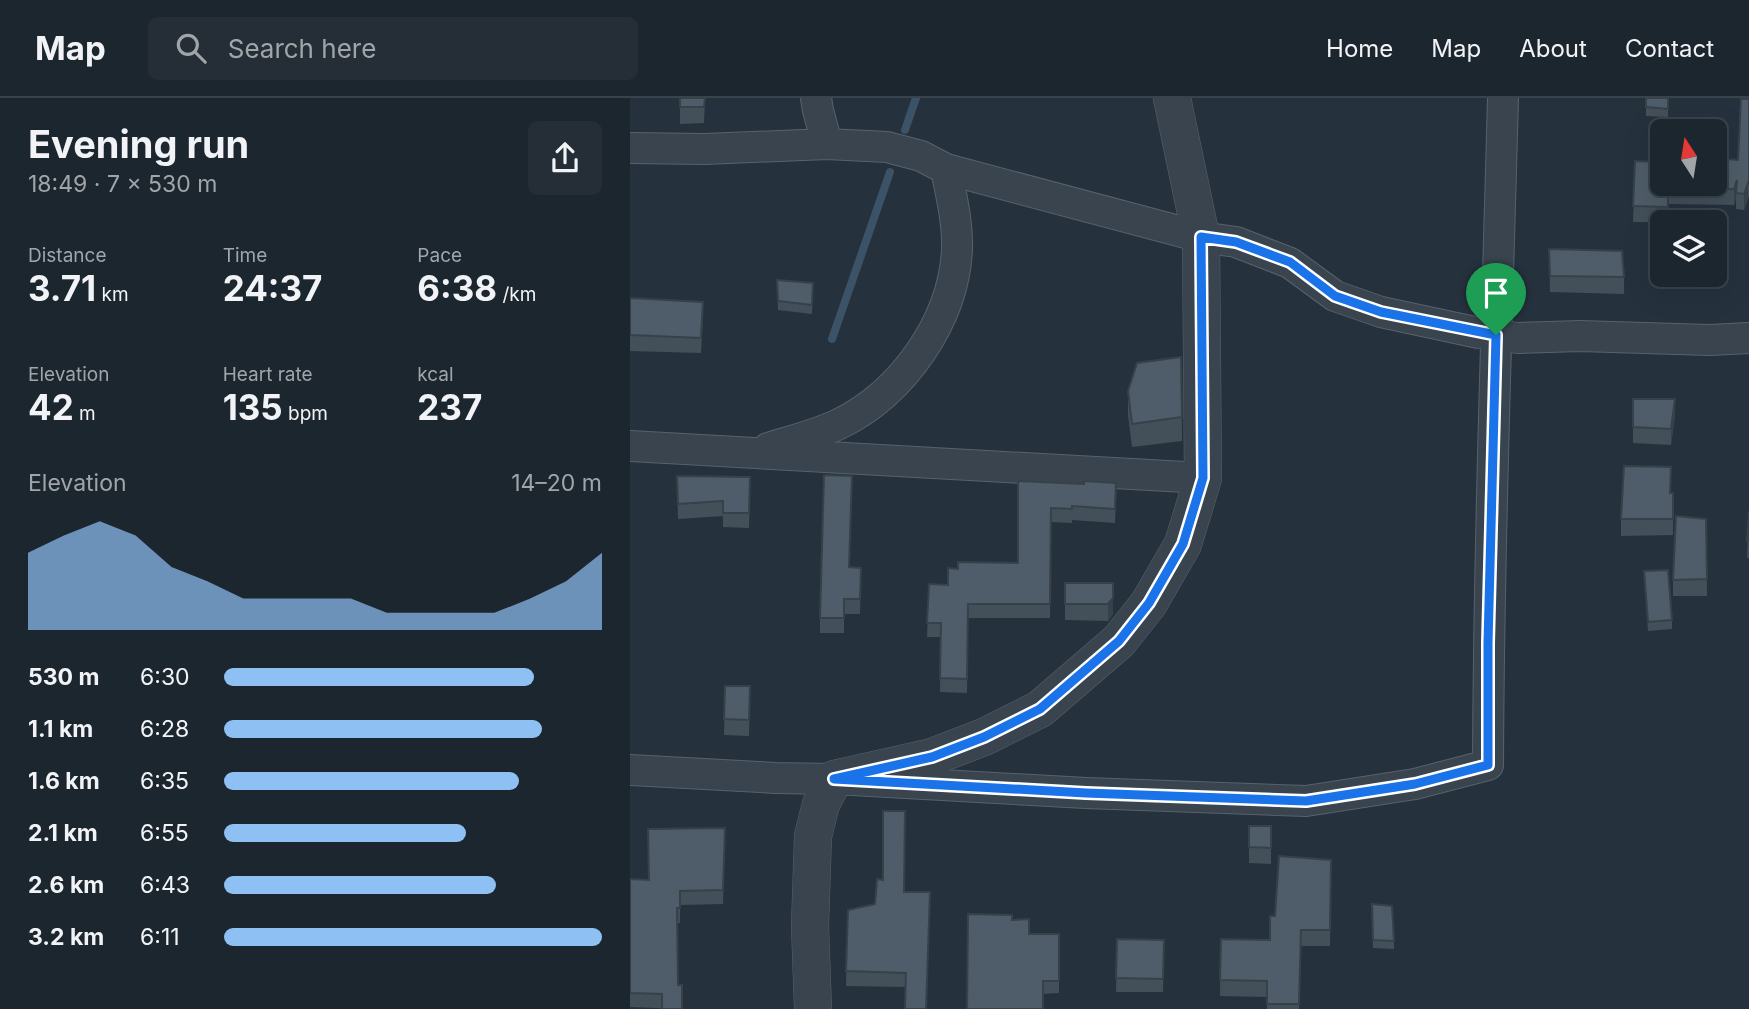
<!DOCTYPE html>
<html lang="en">
<head>
<meta charset="utf-8">
<style>
  :root { --surface:#1c262e; --page:#252e36; --text:#f1f3f6; --muted:#a0a5aa; --line:#3a434a; --accent:#8fc0f4 }
  body { margin:0; font-family:Inter,sans-serif; background:var(--page); color:var(--text); height:100vh; display:flex; flex-direction:column; font-size:26px; white-space:nowrap }
  * { box-sizing:border-box; margin:0 }
  p { font-size:23px; color:var(--muted) }
  .icon { flex:none; width:38px; height:38px; fill:none; stroke:currentColor; stroke-width:2; stroke-linecap:round; stroke-linejoin:round }
  .map { position:relative; flex:1; overflow:hidden }
  .panel { display:flex; flex-direction:column; background:var(--surface); width:630px }
  .panel>* { flex:none }
  .needle { width:46px; rotate:348deg }
  .buttons { position:absolute; left:1020px; top:21px; display:grid; gap:14px }
  .buttons a { display:grid; place-items:center; width:77px; height:77px; border-radius:10px; background:var(--surface); box-shadow:0 7px 28px #0002,0 0 0 2px var(--line); font-size:35px }
  .pin { position:absolute; display:grid; place-items:center; width:60px; height:60px; color:#fff; margin:-72px -30px; border-radius:50% 50% 50% 0; rotate:-45deg; box-shadow:0 0 7px #0007 }
  .pin .icon { rotate:45deg }
  .round { display:grid; place-items:center; flex:none; width:74px; height:74px; border-radius:10px; background:var(--page) }
  .headline { display:flex; align-items:center; justify-content:space-between; height:119px; padding:0 28px }
  h1 { font-size:38px; font-weight:700; line-height:52px }
  .figures { display:grid; grid-template-columns:repeat(3,1fr); gap:10px; height:119px; padding:7px 28px }
  .figures div { display:grid; align-content:center }
  .figures b { font-size:35px; font-weight:700 }
  .figures small { font-size:19px; font-weight:400 }
  .figures p { font-size:19px }
  .chart { height:196px; padding:14px 28px }
  .chart p { display:flex; justify-content:space-between }
  .chart svg { width:100%; height:126px; margin-top:7px; fill:var(--accent); opacity:.7 }
  ul { padding:0 28px; list-style:none; font-size:23px }
  li { display:grid; grid-template-columns:112px 84px 1fr; align-items:center; height:52px }
  li i { height:18px; border-radius:9px; background:var(--accent) }
  header { display:flex; align-items:center; gap:42px; box-sizing:border-box; height:98px; padding:0 35px; background:var(--surface); border-bottom:2px solid var(--line) }
  header strong { font-size:33px }
  nav { display:flex; gap:38px; margin-inline-start:auto; font-size:24px }
  .search { width:490px; height:63px; background:var(--page); display:flex; align-items:center; gap:18px; box-sizing:border-box; padding:0 24px; border-radius:10px; color:var(--muted); font-size:26px }
  main { display:flex; flex:1; min-height:0 }
  .map>svg:first-child { display:block }
  .lines { fill:none; stroke-linecap:round; stroke-linejoin:round }
  .stream { stroke:#3c5266; stroke-width:8 }
  .minor-casing { stroke:#57626c; stroke-width:32 }
  .tertiary-casing { stroke:#57626c; stroke-width:38 }
  .minor { stroke:#39444e; stroke-width:30 }
  .tertiary { stroke:#39444e; stroke-width:37 }
  .wall { fill:#43505a }
  .shaded-wall { fill:#37414a }
  .building { fill:#4e5d69; stroke:#37414a; stroke-width:2 }
  .route-casing { stroke:#fff; stroke-width:14 }
  .route { stroke:#1a73e8; stroke-width:9 }
</style>
</head>
<body>
<header>
<strong>Map</strong>
<div class="search"><svg class="icon" aria-label="search" viewBox="0 0 24 24"><circle cx="10" cy="10" r="6"/><path d="M15 15l6 6"/></svg>Search here</div>
<nav><a>Home</a><a>Map</a><a>About</a><a>Contact</a></nav>
</header>
<main>
<section class="panel">
<div class="headline"><div><h1>Evening run</h1><p>18:49 · 7 × 530 m</p></div><a class="round"><svg class="icon" aria-label="share" viewBox="0 0 24 24"><path d="M12 15V3M7 8l5-5 5 5M5 13v7h14v-7"/></svg></a></div>
<div class="figures">
<div><p>Distance</p><b>3.71<small> km</small></b></div>
<div><p>Time</p><b>24:37</b></div>
<div><p>Pace</p><b>6:38<small> /km</small></b></div>
</div>
<div class="figures">
<div><p>Elevation</p><b>42<small> m</small></b></div>
<div><p>Heart rate</p><b>135<small> bpm</small></b></div>
<div><p>kcal</p><b>237</b></div>
</div>
<div class="chart"><p><span>Elevation</span>14–20 m</p>
<svg viewBox="0 0 160 44" preserveAspectRatio="none"><path d="M0 44V17L10 11L20 6L30 11L40 22L50 27L60 33L70 33L80 33L90 33L100 38L110 38L120 38L130 38L140 33L150 27L160 17V44z"/></svg>
</div>
<ul>
<li><b>530 m</b>6:30<i style="width:82%"></i></li>
<li><b>1.1 km</b>6:28<i style="width:84%"></i></li>
<li><b>1.6 km</b>6:35<i style="width:78%"></i></li>
<li><b>2.1 km</b>6:55<i style="width:64%"></i></li>
<li><b>2.6 km</b>6:43<i style="width:72%"></i></li>
<li><b>3.2 km</b>6:11<i style="width:100%"></i></li>
</ul>
</section>
<div class="map">
<svg width="1119" height="911" viewBox="0 0 1119 911">
  <rect width="100%" height="100%" fill="#25323e"/>
  <g class="lines">
    <path class="stream" d="M275 32 286 0
      M202 241 260 74"/>
    <g class="minor-casing">
      <path id="minor" d="M197 46 257 49 291 58 316 71 571 139 606 144 660 165 705 198 751 214 849 235 888 240 950 238 1080 242 1119 240
        M0 50 75 51 197 46 188 12 186 0
        M0 348 573 380
        M138 350C160 343 189 336 209 326 273 295 324 222 327 151 328 124 321 97 316 71
        M0 672 146 680 204 681 456 695 676 703 785 686 858 667C859 445 867 222 873 0"/>
    </g>
    <g class="tertiary-casing">
      <path id="tertiary" d="M183 911 180 828 183 738 191 706 204 681 302 659 354 639 410 611 489 543 519 505 553 446 573 380 571 139 542 0"/>
    </g>
    <use href="#minor" class="minor"/>
    <use href="#tertiary" class="tertiary"/>
  </g>
  <path class="wall" d="M50 0H75L74 25 50 26Z
    M1016 0H1038V19L1016 18Z
    M1119 1V98L1114 112 1106 111V100L1104 107 1038 106V124H1003L1005 63 1032 86 1108 62Z
    M919 151 994 179V196L920 194Z
    M147 182 183 185 182 216 148 212Z
    M0 200 73 219 71 255 0 253Z
    M551 259 552 343 502 349 498 317V293Z
    M1003 301 1045 318 1041 347 1003 345Z
    M47 378 120 379 119 430 93 429V418L48 421Z
    M388 383 486 399 485 425 442 422V425L421 424 420 520H338L337 595 310 594 311 539H297L299 486 318 487 328 471 388 465Z
    M222 393 219 469 231 470 230 516H214V535H190V520Z
    M1041 395H1043V437L991 438V421Z
    M1119 413V460H1117Z
    M1076 421 1077 498H1043V482Z
    M1014 473 1042 522V531L1018 533Z
    M435 485H483V516L478 523 435 522Z
    M95 588H120L119 638 94 637Z
    M619 728H641V766L619 765Z
    M95 730 93 806 50 807V825H47L48 887 52 911 0 909V781L19 782Z
    M701 762 700 848H671L669 911H637V899L590 898 591 841 640 842 645 818Z
    M274 794 276 889 216 888 218 812 245 806Z
    M742 806 764 843V851L743 850Z
    M382 822 399 836H429V895L413 896Z
    M487 841 534 842 533 894H486Z"/>
  <path class="shaded-wall" d="M1107 82 1106 100 1104 107V91Z
    M1118 82V98L1114 112V96Z
    M1045 301V318L1041 347V331Z
    M483 500V516L478 523V506Z"/>
  <path class="building" d="M50 0H75L74 9H50Z
    M1016 0H1038V11L1016 9Z
    M1111 1H1119V82L1114 96 1106 95 1107 82 1104 91 1038 90V109L1003 108 1005 63 1032 64V86H1085V60L1108 62Z
    M919 151 992 153 994 179 920 178Z
    M147 182 183 185 182 207 148 203Z
    M0 200 73 204 71 240 0 237Z
    M551 259 552 319 502 326 498 293 507 265Z
    M1003 301H1045L1041 331 1003 329Z
    M994 368 1041 369 1040 395H1043V421H991Z
    M194 377 222 378 219 469 231 470 230 501H214V520H190Z
    M47 378 120 379 119 415H93V403L48 406Z
    M388 383 454 386V383L486 385 485 411 442 408V411L421 410 420 506H338L337 581 310 580 311 525H297L299 486 318 487V470L328 471V464L388 465Z
    M1119 413V443H1117Z
    M1046 418 1076 421 1077 481 1043 482Z
    M1038 472 1042 522 1018 524 1014 473Z
    M435 485H483V500L478 506H435Z
    M95 588H120L119 622 94 621Z
    M253 713H275L274 794H300L296 911H275L276 875 216 873 218 812 245 806 247 781 253 782Z
    M619 728H641V750L619 749Z
    M95 730 93 792 50 793V810H47L48 887H52V911H32V896L0 895V781L19 782 18 731Z
    M649 758 701 762 700 832H671L669 906H637V883L590 882 591 841 640 842V818H645Z
    M742 806 762 808 764 843 743 842Z
    M338 816 382 817V822L399 821V836H429V883H413V911H337Z
    M487 841 534 842 533 881 486 880Z"/>
  <g class="lines">
    <g class="route-casing">
      <path id="route" d="M571 139 606 144 660 164 705 198 751 214 866 237 858 545V667L785 686 676 703 456 695 204 681 302 659 354 639 410 611 489 543 519 505 553 446 573 380Z"/>
    </g>
    <use href="#route" class="route"/>
  </g>
</svg>
<div class="buttons">
<a><svg class="needle" viewBox="-14 -14 28 28"><path d="M0-13l5 13h-10z" fill="#e53935"/><path d="M0 13l5-13h-10z" fill="#a0a5aa"/></svg></a>
<a><svg class="icon" aria-label="layers" viewBox="0 0 24 24"><path d="M12 4l9 5-9 5-9-5zM3 14l9 5 9-5"/></svg></a>
</div>
<div class="pin" style="left:866px;top:237px;background:#1e9e55"><svg class="icon" aria-label="arrive" viewBox="0 0 24 24"><path d="M6 21V4h12l-3 4 3 4H6"/></svg></div>
</div>
</main>
</body>
</html>
